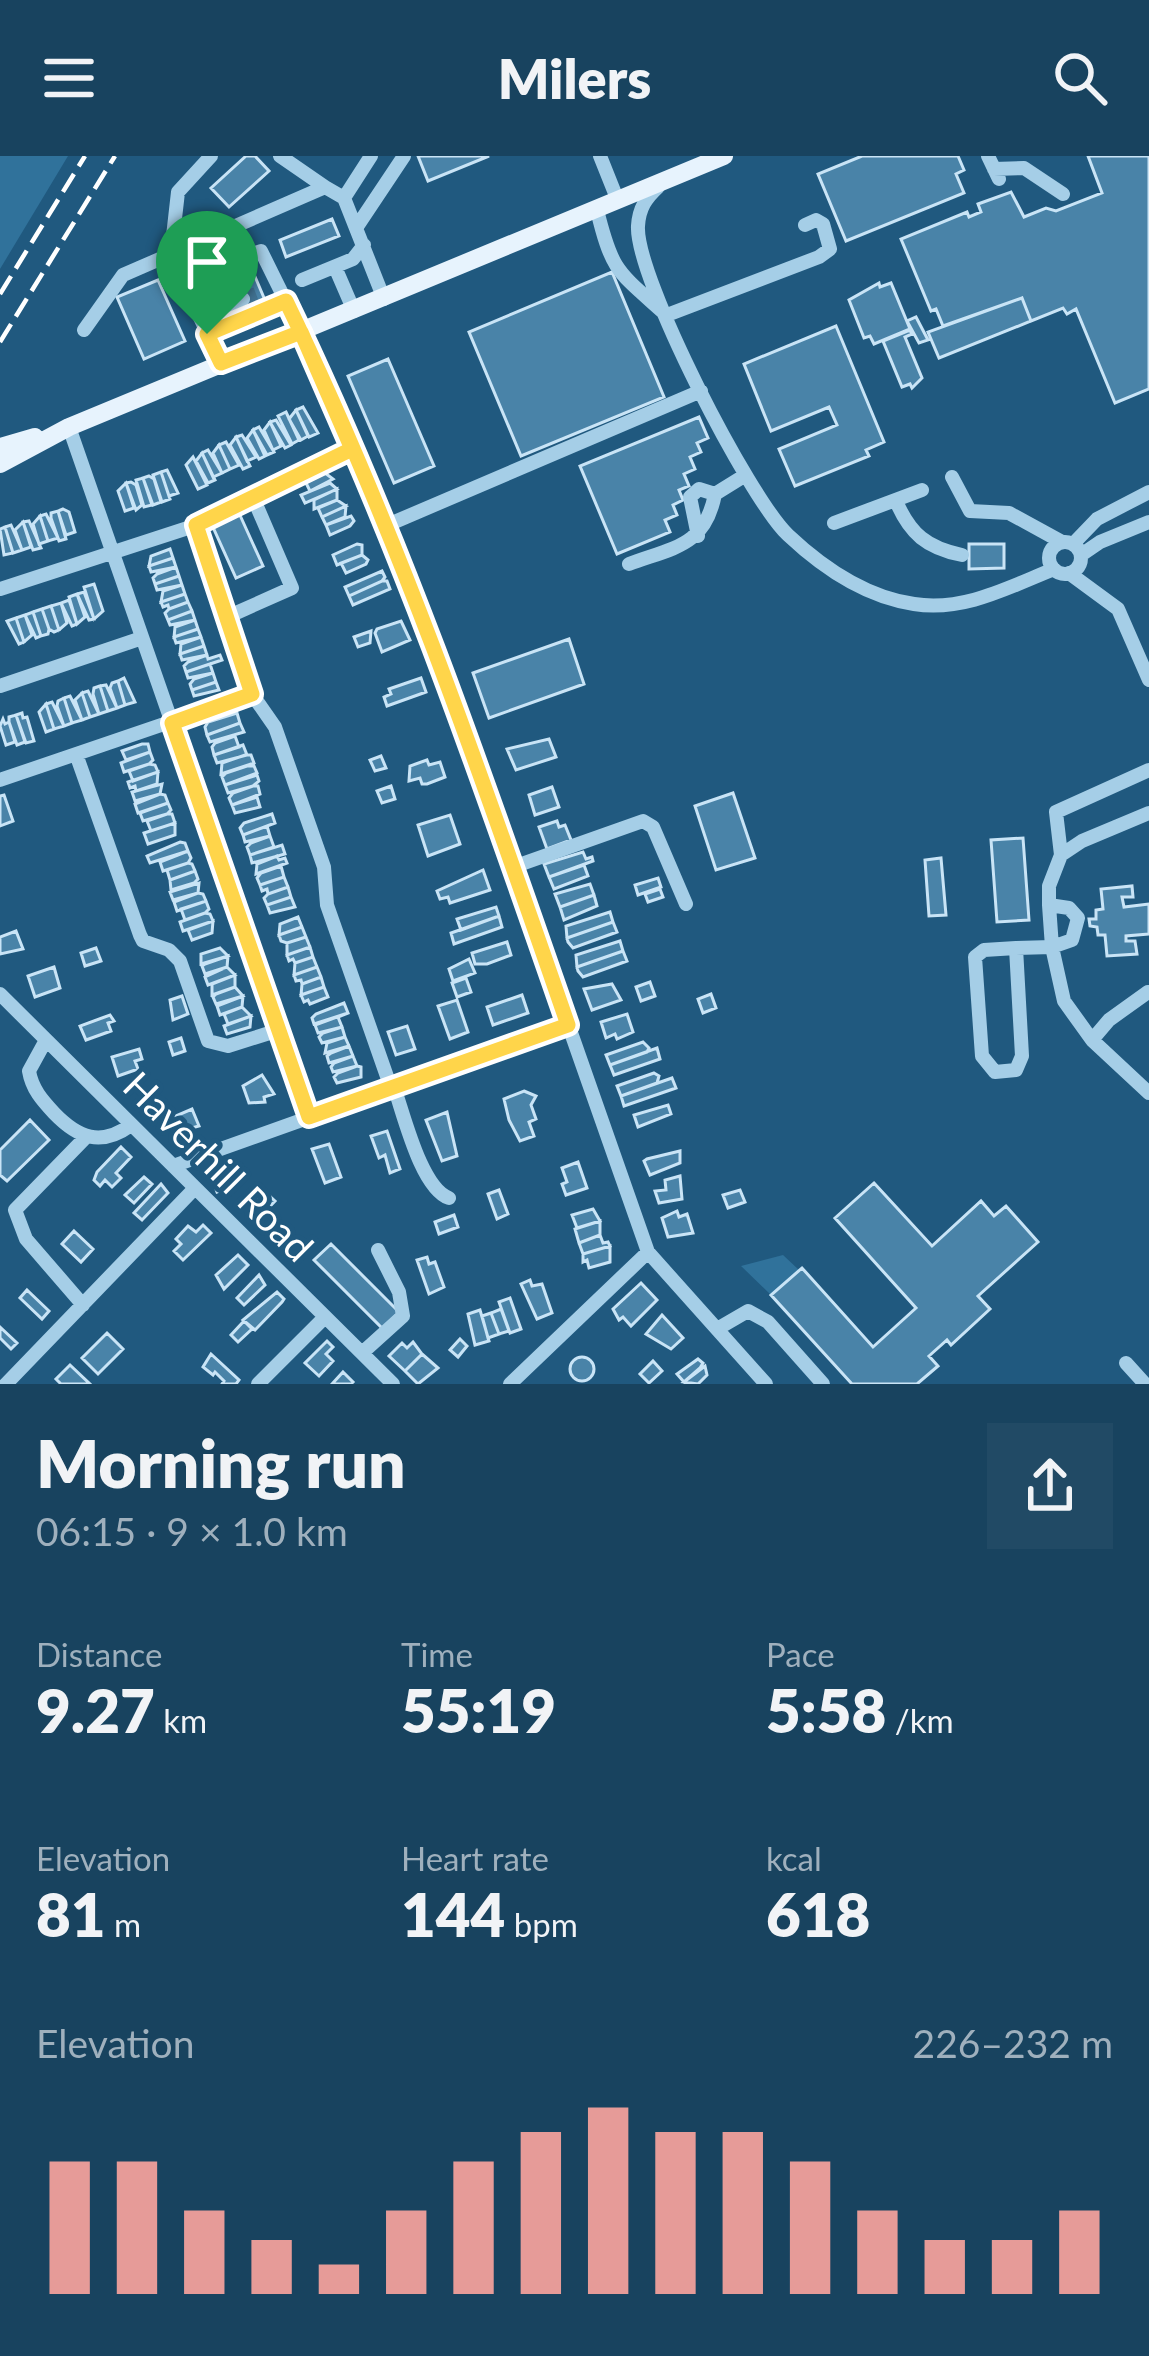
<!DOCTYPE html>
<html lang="en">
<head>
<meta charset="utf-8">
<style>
  :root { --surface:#18435f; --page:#214a65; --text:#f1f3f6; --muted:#9fb0bd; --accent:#e69b98 }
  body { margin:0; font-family:Lato,sans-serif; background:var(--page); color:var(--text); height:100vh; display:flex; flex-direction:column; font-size:45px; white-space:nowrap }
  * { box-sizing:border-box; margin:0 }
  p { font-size:39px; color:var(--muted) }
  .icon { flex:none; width:66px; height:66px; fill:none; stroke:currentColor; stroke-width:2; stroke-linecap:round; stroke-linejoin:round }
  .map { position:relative; height:1228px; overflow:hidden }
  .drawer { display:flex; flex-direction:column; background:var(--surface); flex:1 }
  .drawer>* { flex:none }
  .pin { position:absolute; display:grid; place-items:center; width:102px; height:102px; color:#fff; margin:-123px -51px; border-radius:50% 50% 50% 0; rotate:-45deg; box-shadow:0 0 12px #0007 }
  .pin .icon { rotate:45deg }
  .round { display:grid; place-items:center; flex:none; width:126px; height:126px; border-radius:0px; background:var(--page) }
  .head { display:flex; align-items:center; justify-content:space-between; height:204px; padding:0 36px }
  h1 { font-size:66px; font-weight:800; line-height:90px }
  .figures { display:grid; grid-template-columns:repeat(3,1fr); gap:18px; height:204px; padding:12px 36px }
  .figures div { display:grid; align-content:center }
  .figures b { font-size:60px; font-weight:800 }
  .figures small { font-size:33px; font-weight:400 }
  .figures p { font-size:33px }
  .chart { height:336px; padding:24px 36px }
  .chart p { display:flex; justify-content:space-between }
  .chart svg { width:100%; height:216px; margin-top:12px; stroke:var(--accent); stroke-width:6 }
  header { display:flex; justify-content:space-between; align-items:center; height:156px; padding:0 36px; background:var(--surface); font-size:54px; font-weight:800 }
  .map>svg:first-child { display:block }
  .green { fill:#30729b }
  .building { fill:#4983a8; stroke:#c9e4f6; stroke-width:3 }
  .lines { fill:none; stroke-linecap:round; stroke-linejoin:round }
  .minor-tunnel { stroke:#417292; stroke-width:14; stroke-dasharray:14 7; stroke-linecap:butt }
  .minor { stroke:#a5cee7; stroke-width:14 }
  .major { stroke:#e7f3fd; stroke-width:18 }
  .rail { stroke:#fff; stroke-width:4.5; stroke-dasharray:21 9; stroke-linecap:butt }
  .route-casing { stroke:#fff; stroke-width:24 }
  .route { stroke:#ffd54a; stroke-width:15 }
  .labels { text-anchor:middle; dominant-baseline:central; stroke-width:10; stroke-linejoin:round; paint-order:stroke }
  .street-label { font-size:39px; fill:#fff; stroke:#20597f }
</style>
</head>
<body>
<header><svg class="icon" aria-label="menu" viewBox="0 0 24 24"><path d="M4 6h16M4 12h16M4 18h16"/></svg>Milers<svg class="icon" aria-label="search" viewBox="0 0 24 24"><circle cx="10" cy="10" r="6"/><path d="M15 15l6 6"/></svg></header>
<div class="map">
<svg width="1149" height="1228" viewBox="0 0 1149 1228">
  <rect width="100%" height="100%" fill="#20597f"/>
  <path class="green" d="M0 0H68L0 113Z
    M783 1099 799 1114 771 1139 741 1110Z"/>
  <path class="building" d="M246 0H255L269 15 229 51 211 32Z
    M418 0H489L428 25Z
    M862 0H958L964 14 956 18 964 37 846 85 818 18Z
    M1088 0H1149V233L1115 247 1076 153 1067 158 1063 152 1031 165 1022 142 943 170 936 153 931 155 901 83 967 56 969 61 981 56 978 48 1011 36 1024 61 1046 52 1056 55 1102 37Z
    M332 63 339 80 286 101 280 84Z
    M245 97 267 149 249 156 227 104Z
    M612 116 664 241 521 300 469 176Z
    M158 124 185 185 144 203 117 141Z
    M879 127 880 131 891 127 910 173 874 188 870 180 864 182 849 144Z
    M1022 142 1031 165 939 202 928 176Z
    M916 161 928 184 919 187 907 165Z
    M836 170 884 286 866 294 869 300 795 330 779 293 837 269 829 251 771 275 744 208Z
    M910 174 912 178 905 181 922 222 912 232 910 228 902 231 883 185Z
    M388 203 434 310 394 327 348 220Z
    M303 251 318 277 309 281 296 254Z
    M296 254 308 280 301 284 289 263Z
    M286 256 299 284 292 288 278 260Z
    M699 261 708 282 697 287 701 296 690 301 695 313 684 318 689 330 679 334 683 344 673 349 677 359 665 364 670 376 617 398 580 310Z
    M276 264 291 289 285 292 270 266Z
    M270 266 281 290 273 294 264 274Z
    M259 271 274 296 267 299 253 274Z
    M253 274 265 300 259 303 247 282Z
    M242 279 256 301 247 305 236 281Z
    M236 281 250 310 243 313 230 289Z
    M226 286 239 309 230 313 219 289Z
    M219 289 230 313 222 317 213 297Z
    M208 294 222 317 213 321 202 297Z
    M202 297 215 324 208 327 196 305Z
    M193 301 207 329 198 333 186 309Z
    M167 314 178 337 169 340 161 316Z
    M161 316 170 343 162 346 153 319Z
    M325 317 333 323 310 335 305 325Z
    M149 320 154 323 161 346 153 349 143 322Z
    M143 322 152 349 144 351 136 324Z
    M131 326 136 329 142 349 136 354 126 327Z
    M126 327 134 352 125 355 118 335Z
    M330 327 337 333 305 347 301 339Z
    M337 333V344L314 353V344Z
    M337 344 346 350 322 361 318 352Z
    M346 350 345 361 326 369 322 361Z
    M63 353 69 356 75 376 66 379 58 355Z
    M58 355 66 383 59 385 51 362V357Z
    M239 357 263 410 236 422 212 369Z
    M46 358 58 382 48 385 40 360Z
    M40 360 48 385 39 388 33 368Z
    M351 360 354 365 350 370 330 379 326 369Z
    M29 365 41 392 33 394 23 366Z
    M23 366 31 391 22 394 15 374Z
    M11 369 22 394 13 397 5 371Z
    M5 371 13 397 4 399 0 373Z
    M357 388 362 389V399L337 409 333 399Z
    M969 388H1004V412L969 413Z
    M170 393 173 402 149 410 151 400Z
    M362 399 368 404 366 408 346 417 341 407Z
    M173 402 176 411 151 416 149 410Z
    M176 411 179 420 155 428 153 422 157 418Z
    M382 415 385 421 382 425 349 440 345 431Z
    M179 420 182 429 157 434 155 428Z
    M382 425H387L390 433 353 449 349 440Z
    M94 428 103 455 94 463 84 431Z
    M182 429 185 438 161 446 163 435Z
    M84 436 94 463 89 464 77 438Z
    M77 438 85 461 77 468 69 441Z
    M185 438 188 446 169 453 168 449 163 451 161 446Z
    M69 444 77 468 72 470 61 447Z
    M188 446 192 455 168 464 165 457 169 453Z
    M61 447 67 467 59 474 51 450Z
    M51 450 59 474 54 476 49 473 42 453Z
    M42 453 49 473 48 478 41 480 33 456Z
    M192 455 195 464 170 469 168 464Z
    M33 456 41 480 36 482 25 459Z
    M25 459 32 479 24 486 16 462Z
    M16 462 24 486 19 488 7 465Z
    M195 464 198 473 174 481 175 471Z
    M401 465 410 484 382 496 375 477 377 473Z
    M198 473 201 481 176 487 174 481Z
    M371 475 370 487 358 491 354 481Z
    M201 481 204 490 180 498 181 488Z
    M569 483 584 528 489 562 473 517Z
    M204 490 207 499 182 504 180 498Z
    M207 499 208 503 220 499 222 504 186 516 184 510 188 506Z
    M210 508 213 517 188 522 186 516Z
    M213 517 216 526 192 534 190 528 194 523Z
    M124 522 135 546 125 549 118 525Z
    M421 522 426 536 387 550 384 541 391 538 389 533Z
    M118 525 125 549 117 552 110 532 112 527Z
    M216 526 219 534 194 540 192 534Z
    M106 529 117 552 108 555 100 530Z
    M100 530 108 555 99 558 93 538 94 532Z
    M88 535 99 558 90 561 82 537Z
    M82 537 90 561 82 564 75 544Z
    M70 540 82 564 72 567 64 542Z
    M64 542 72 567 64 570 57 550 58 545Z
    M52 546 64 570 54 573 46 548Z
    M46 548 54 573 46 576 39 556Z
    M22 557 23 562 27 561 34 585 26 587 16 559Z
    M237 557 240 567 207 579 205 571 208 566Z
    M16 559 25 586 17 589 9 566V561Z
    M3 563 5 568 9 566 15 586 6 589 0 570Z
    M240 567 244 576 210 586 207 579Z
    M235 580 239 591 214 599 212 591 215 587Z
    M549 583 556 601 516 614 507 593Z
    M142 588H148L150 596 126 604 122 595Z
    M243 589 247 599 217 607 214 599Z
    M150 596 153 604 149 608 124 616 121 607Z
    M245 599H251L254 607 221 618 222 607Z
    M381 600 386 612 375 615 370 604Z
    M427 604 429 609 440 606 445 621 427 628H422L420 622 409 625 410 610Z
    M149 608 155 609 158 616 133 625 129 615Z
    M247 610H254L257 617 225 629 222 621 226 617Z
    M158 616 157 628 136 635 135 630 130 632 128 626Z
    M257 619 259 625 253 630 228 637 225 629Z
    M162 628 160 638 135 645 132 636Z
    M253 630H258L260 638 232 649 229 642 233 637Z
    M391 630 395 643 382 647 377 635Z
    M552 631 559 651 535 659 529 639Z
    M733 637 755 702 716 714 695 650Z
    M160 638 165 639 168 647 138 657 135 648Z
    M4 639 13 665 0 670V640Z
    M257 641 260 651 235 657 232 649Z
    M168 647 171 654 167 658 143 665 140 657Z
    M167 658H172L175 667 151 675 147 665Z
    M272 658 275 667 243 679 240 672 244 667Z
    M450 659 460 688 428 700 418 669Z
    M557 665 559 671 565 669 571 684 547 693 539 671Z
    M175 667V679L148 688 144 677Z
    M267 670 270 680 245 686 243 679Z
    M270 680 274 691 250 699 247 691 251 687Z
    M1023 682 1029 764 997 766 991 684Z
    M180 686 185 687 188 695 150 707 147 700Z
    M282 689 285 698 252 707 250 699Z
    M188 695 191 702 188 707 163 715 160 706Z
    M583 696 586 703 592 701 593 705 549 721 544 708Z
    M277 700 279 704 285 702 287 707 256 718 257 708Z
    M941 702 946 759 929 760 925 704Z
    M188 707 192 708 195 715 170 724 167 714Z
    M584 709 588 720 554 733 549 721Z
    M281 710 284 721 260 729 257 722 261 717Z
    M483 714 490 734 450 747 448 741 440 743 437 735Z
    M195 715 198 723 194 727 171 734 170 724Z
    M284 721 288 731 268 738 267 733 262 735 260 729Z
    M658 722 661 731 638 739 635 729Z
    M199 727 198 737 173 744 170 736Z
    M590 728 594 739 560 751 555 738Z
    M1132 730 1133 741H1122L1124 751 1149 748V778L1126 780V785H1135L1137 798 1107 800 1105 779H1098L1097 771 1090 770 1089 763H1096V754L1103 753 1101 733Z
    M288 731 291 741 267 749 264 742 268 738Z
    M660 733 663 741 648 746 645 738Z
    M198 737 203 738 206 745 177 755 174 746Z
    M594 739 597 750 564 764 560 751Z
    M291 741 295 751 270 757 267 749Z
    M206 745 209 753 205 757 185 764 181 753Z
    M496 751 499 760 461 774 457 763Z
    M610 756 613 766 567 782 566 770Z
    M205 757 210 758 213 765 183 775 180 766Z
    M499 760 502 771 454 788 451 777Z
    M298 761 302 771 279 779 280 768Z
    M213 765 212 777 192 784 188 774Z
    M613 766 617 776 573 792 568 786 567 782Z
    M302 771 306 781 287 787 281 785 279 779Z
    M16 775 23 793 0 798V781Z
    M306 781 310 791 287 799V787Z
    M620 785 623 795 577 811 576 799Z
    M507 786 511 799 487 808H475L472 797Z
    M310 791 313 801 295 807 293 803 289 805 287 799Z
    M96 792 101 805 85 810 81 797Z
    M220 792 228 800 201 808V798Z
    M623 795 627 805 583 821 578 815 577 811Z
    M228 800 227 811 205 818 202 810 205 808Z
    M313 801 317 811 294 819 295 807Z
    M469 803 475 817 453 825 449 813Z
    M54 811 60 832 35 841 28 820Z
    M227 811 235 819 208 829 205 821Z
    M317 811 321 821 302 828 301 824 296 825 294 819Z
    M235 819V831L212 839V828Z
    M321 821 324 831 301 839 302 828Z
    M466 822 471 836 457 841 452 827Z
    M650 826 655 840 641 845 636 831Z
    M612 828 621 844 592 854 584 833Z
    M235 831 243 840 216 848 213 841 216 838Z
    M324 831 328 841 310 848 308 844 304 846 301 839Z
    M711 838 716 852 703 857 698 843Z
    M522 839 528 857 493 869 487 851Z
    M182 840 188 858 173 864 170 844Z
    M243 840 242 851 220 859 217 850Z
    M457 844 468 876 450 883 438 850Z
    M344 847 348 857 314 868 312 862 316 858Z
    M242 851 251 860 228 868 224 858Z
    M348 857 338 861 342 871 318 877 315 869Z
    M627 858 633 876 617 883 615 878 606 882 601 866Z
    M110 859 114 865 108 867 111 875 86 884 80 870Z
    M251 860 250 871 227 878 224 870Z
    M407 870 415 893 396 899 388 876Z
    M342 871 345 881 322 887 319 881 323 877Z
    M345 881 349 890 325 897 327 887Z
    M181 882 185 895 173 899 169 886Z
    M643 886 649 892 647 896 610 909 606 899Z
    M349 890 353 900 329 907 327 900 331 897Z
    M657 892 660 903 614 919 610 909Z
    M139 893 142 903 135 905 138 913 118 920 112 901Z
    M353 900 357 910 333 916 331 911 334 907Z
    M357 910 361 911V921L337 927 334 921 338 917Z
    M654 917 659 920 657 927 621 940 617 930Z
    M262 919 274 938 264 941 265 946 249 947 243 930Z
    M672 922 676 932 624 950 621 940Z
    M524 935 536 940 531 949 536 963 529 966 534 980 520 985 509 964 504 943Z
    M668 949 671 958 638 971 634 959Z
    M192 953 199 970 177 976 171 962Z
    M447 956 457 1000 442 1005 426 964Z
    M30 964 49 984 7 1025 0 1019V994Z
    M387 975 400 1013 390 1017 385 999 379 1002 371 980Z
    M329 988 341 1021 325 1027 312 993Z
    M121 991 131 1001 116 1017 121 1022 112 1031 105 1024 100 1030 94 1024 97 1016Z
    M680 995V1007L650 1019 644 1005 647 1003Z
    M227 1004 235 1029 217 1036 208 1010Z
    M578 1006 587 1032 566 1039 562 1028 567 1026 562 1012Z
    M680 1020 682 1043 659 1047 655 1035 666 1034 665 1024Z
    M144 1021 152 1028 134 1047 125 1039Z
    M874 1027 932 1090 981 1045 994 1060 1006 1050 1038 1086 978 1140 990 1153 951 1189 947 1184 929 1200 938 1210 917 1228H852L771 1139 802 1112 873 1191 916 1152 835 1062Z
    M161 1028 168 1037 142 1064 134 1057Z
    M261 1032 275 1045 257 1064 243 1051Z
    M499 1034 508 1058 497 1063 488 1038Z
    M740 1034 745 1046 728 1052 723 1039Z
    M593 1053 600 1065 577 1072 572 1059Z
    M677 1055 679 1061 687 1058 693 1077 668 1081 662 1062Z
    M454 1059 458 1071 439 1078 435 1066Z
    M600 1065V1079L579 1087 575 1073Z
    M203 1069 211 1077 183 1104 174 1095 181 1088 176 1083 188 1070 196 1076Z
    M74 1075 93 1093 81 1106 62 1088Z
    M600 1079 603 1087 608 1086 610 1090 583 1098 579 1087Z
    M331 1088 399 1156 383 1173 314 1104Z
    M610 1090V1106L589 1112 587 1104 583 1106V1098Z
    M238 1099 248 1109 224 1133 216 1119Z
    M427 1101 429 1108 435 1106 444 1131 429 1138 417 1104Z
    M259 1119 265 1129 244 1149 237 1142Z
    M530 1124 532 1130 542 1128 552 1157 537 1163 521 1128Z
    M641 1127 657 1144 631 1170 623 1161 619 1164 613 1153Z
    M27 1134 49 1155 42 1163 20 1142Z
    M277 1136 284 1143 282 1146 255 1174 243 1164Z
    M510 1142 521 1173 510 1177 499 1146Z
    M501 1153 509 1175 499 1178 491 1157Z
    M480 1154 489 1185 475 1189 468 1158Z
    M491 1157 499 1178 488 1182 482 1160Z
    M662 1159 683 1182 671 1193 646 1178Z
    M244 1165 252 1173 238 1186 231 1179Z
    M0 1171 17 1187 11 1193 0 1182Z
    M107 1177 123 1193 98 1218 82 1202Z
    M460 1183 467 1190 458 1201 450 1194Z
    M327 1185 333 1191 326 1198 333 1205 319 1220 305 1207Z
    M413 1186 422 1198 405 1215 389 1200 402 1187 407 1192Z
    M211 1198 239 1224 236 1228H222L224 1225 215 1216 213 1219 203 1211Z
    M422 1198 438 1212 418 1228 405 1215Z
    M570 1213a12 12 0 1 1 24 0a12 12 0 1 1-24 0Z
    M698 1203 703 1207 700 1212 684 1226 677 1218Z
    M653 1205 662 1215 649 1227 640 1218Z
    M70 1209 90 1228H61L56 1223Z
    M705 1210 707 1219 698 1228 684 1226Z
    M343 1216 353 1226 351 1228H332Z"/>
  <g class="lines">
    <path class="minor-tunnel" d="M233 118 251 111
      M243 143 261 136"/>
    <path class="minor" d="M211 0 178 36 171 98 221 207
      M280 0 325 31
      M371 0 344 42 384 143
      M600 0 618 45
      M988 0 999 23
      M994 13 1024 12 1063 38
      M658 31C646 42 639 52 638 70 635 121 749 342 788 379 823 412 866 441 914 448 964 456 1009 431 1054 413
      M597 54C612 115 617 115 663 156
      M356 72 404 0
      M247 100 261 95 301 176 436 492 648 1096 766 1228
      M335 111 354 155
      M183 124 228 107
      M302 124 353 103 364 89
      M188 134 233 118
      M667 159 819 101 830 93 823 68 816 64 805 69
      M200 161 243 143
      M84 174 123 119 325 31 344 42
      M207 178 286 145
      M69 271 309 961
      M952 321 970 355 1009 357 1062 386
      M896 345C910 378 927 392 962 399
      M834 367 922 334
      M197 369 252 538 275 571 324 711 327 749 391 932
      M385 370 701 235
      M698 380 690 341 699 333 715 338 744 320
      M1049 402a16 16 0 1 1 32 0a16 16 0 1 1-32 0Z
      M1073 388 1097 363 1149 336
      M1081 399 1100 386 1149 366
      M629 408C675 391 705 390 715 338
      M1069 417 1118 453 1149 524
      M0 433 197 369 353 293
      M227 461 292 432 252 339
      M0 530 142 482
      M76 598 140 779 143 785 169 794 180 805 208 885 228 890 279 874
      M1149 614 1056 656 1061 699 1049 730V749L1052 791 1064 845 1092 884 1149 937
      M0 624 252 538
      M1061 699 1082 685 1149 657
      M513 711 643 665 653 671 686 748
      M1016 792 1022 900 1016 914 995 916 982 900 975 801 984 794Z
      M1016 792 1052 791 1072 784 1078 762 1069 752 1049 749
      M0 838 393 1228
      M46 884 29 915C32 933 42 944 54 957 78 982 101 991 131 969
      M1092 884 1109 864 1148 836
      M394 931C404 959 421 1032 449 1042
      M173 1010 568 869
      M83 1149 26 1083 15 1054 86 981
      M717 1173 748 1155 768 1166 823 1228
      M362 1197 403 1160 399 1136 378 1094
      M1126 1207 1145 1228
      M6 1228 195 1032
      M258 1228 325 1161
      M510 1228 648 1096"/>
    <path class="major" d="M0 291 35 281
      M0 308 69 271 724 0"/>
    <path class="rail" d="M0 138 85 0
      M0 186 115 0"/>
  </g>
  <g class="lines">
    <g class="route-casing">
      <path id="route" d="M207 178 221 207 301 176 352 293 196 369 252 538 172 567 309 961 568 869C483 624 399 379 286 145L207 178"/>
    </g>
    <use href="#route" class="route"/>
  </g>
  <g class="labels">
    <g class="street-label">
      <text transform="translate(219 1010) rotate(45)">Haverhill Road</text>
    </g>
  </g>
</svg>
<div class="pin" style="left:207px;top:178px;background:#1e9e55"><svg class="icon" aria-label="arrive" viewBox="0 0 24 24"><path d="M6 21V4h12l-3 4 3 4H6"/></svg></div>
</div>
<section class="drawer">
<div class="head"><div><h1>Morning run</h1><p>06:15 · 9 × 1.0 km</p></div><a class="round"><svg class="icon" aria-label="share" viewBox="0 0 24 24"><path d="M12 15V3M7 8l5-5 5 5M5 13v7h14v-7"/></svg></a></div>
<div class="figures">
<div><p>Distance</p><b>9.27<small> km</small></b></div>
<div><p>Time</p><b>55:19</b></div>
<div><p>Pace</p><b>5:58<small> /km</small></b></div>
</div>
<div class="figures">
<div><p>Elevation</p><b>81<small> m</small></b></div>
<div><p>Heart rate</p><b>144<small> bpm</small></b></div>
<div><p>kcal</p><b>618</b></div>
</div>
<div class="chart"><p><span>Elevation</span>226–232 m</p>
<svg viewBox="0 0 160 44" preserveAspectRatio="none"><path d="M5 44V17M15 44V17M25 44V27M35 44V33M45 44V38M55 44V27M65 44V17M75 44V11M85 44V6M95 44V11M105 44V11M115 44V17M125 44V27M135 44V33M145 44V33M155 44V27"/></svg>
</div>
</section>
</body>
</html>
